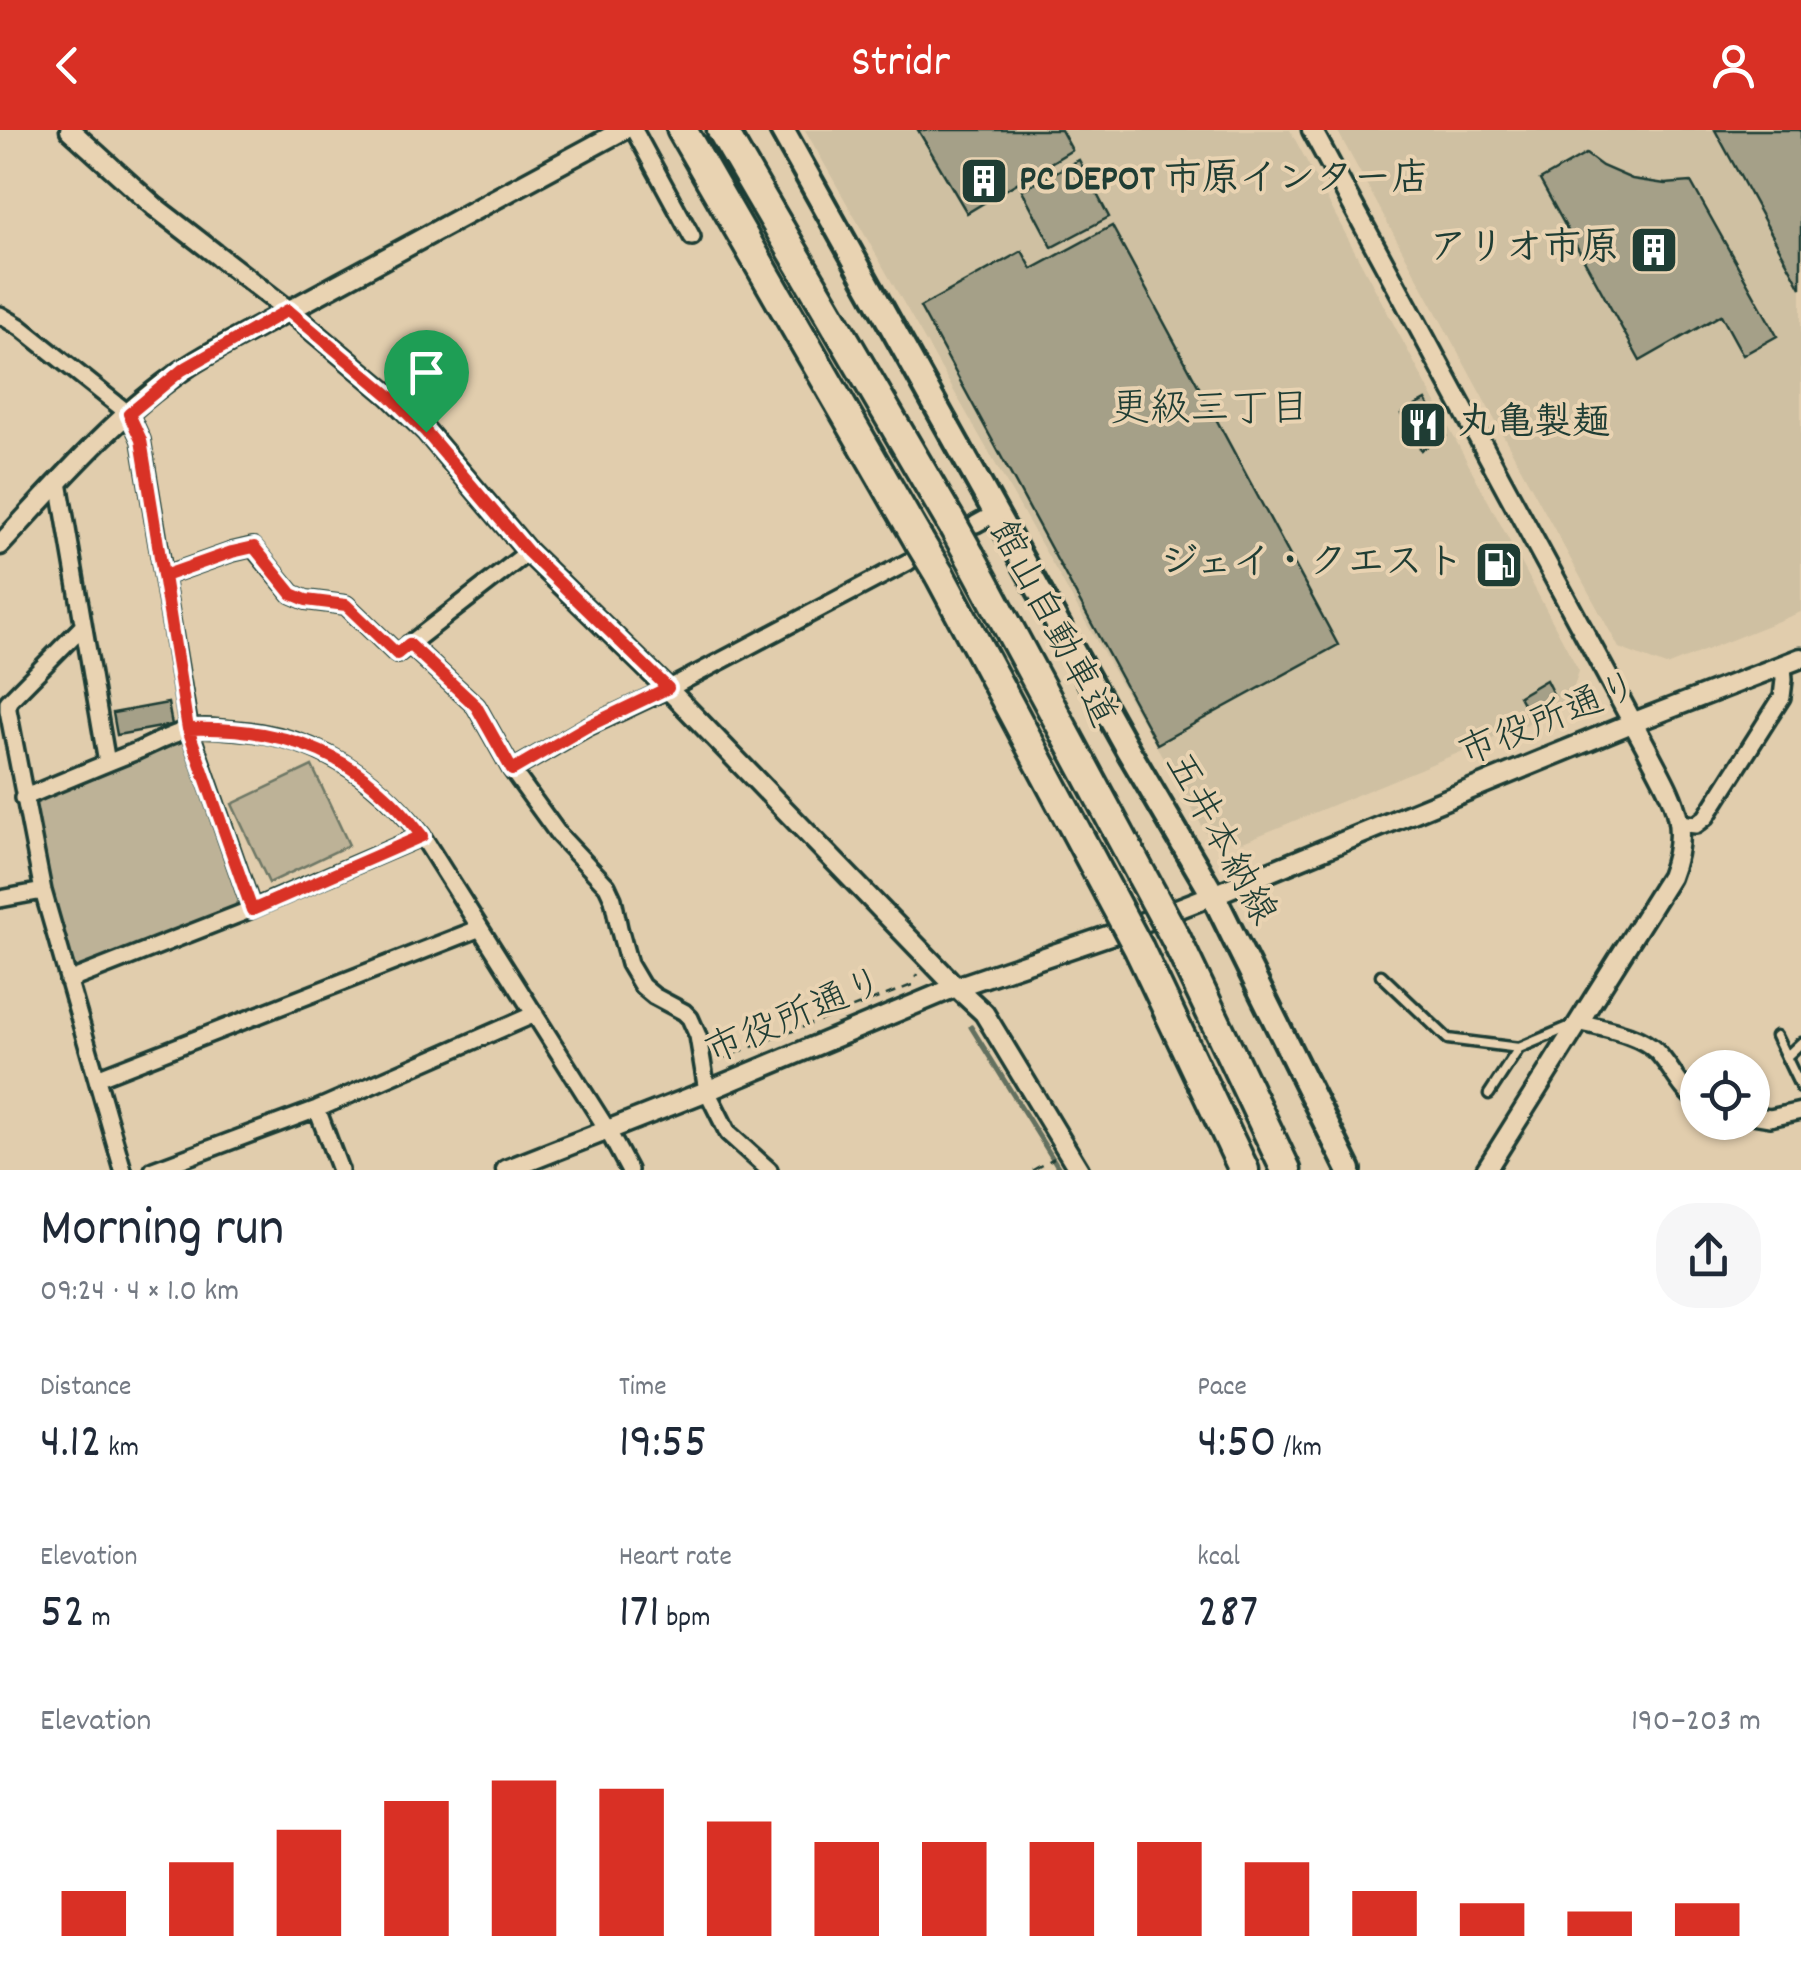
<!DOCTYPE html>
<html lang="en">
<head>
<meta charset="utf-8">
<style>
  :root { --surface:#fff; --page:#f6f6f7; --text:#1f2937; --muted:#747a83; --accent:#d93025 }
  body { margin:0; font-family:Dekko,"Klee One",sans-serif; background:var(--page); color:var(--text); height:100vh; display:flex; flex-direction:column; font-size:38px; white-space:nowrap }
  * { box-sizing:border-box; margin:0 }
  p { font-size:32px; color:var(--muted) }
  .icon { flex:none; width:55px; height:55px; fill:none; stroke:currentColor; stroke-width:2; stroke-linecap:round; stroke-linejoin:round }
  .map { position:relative; height:1040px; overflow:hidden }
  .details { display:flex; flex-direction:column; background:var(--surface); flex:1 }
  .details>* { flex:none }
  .controls { position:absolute; left:1680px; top:920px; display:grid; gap:20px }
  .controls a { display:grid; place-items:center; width:90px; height:90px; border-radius:50%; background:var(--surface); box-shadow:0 2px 8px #0004; font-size:50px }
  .pin { position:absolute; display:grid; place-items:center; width:85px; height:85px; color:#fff; margin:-102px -42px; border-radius:50% 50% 50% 0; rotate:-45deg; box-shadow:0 0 10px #0007 }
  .pin .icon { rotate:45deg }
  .round { display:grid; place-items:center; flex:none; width:105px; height:105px; border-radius:40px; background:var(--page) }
  .overview { display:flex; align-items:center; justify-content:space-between; height:170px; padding:0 40px }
  h1 { font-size:55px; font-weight:600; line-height:75px }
  .metrics { display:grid; grid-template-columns:repeat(3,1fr); gap:15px; height:170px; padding:10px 40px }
  .metrics div { display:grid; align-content:center }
  .metrics b { font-size:50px; font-weight:600 }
  .metrics small { font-size:28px; font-weight:400 }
  .metrics p { font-size:28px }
  .chart { height:280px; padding:20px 40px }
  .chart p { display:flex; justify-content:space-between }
  .chart svg { width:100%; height:180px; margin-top:10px; stroke:var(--accent); stroke-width:6 }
  header { display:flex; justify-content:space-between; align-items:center; height:130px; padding:0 40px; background:var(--accent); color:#fff; font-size:45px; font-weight:600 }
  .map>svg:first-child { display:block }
  .built { fill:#cfc0a2 }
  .green { fill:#bdb297; stroke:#6e7866; stroke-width:2.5 }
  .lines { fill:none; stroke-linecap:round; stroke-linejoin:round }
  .stream { stroke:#626f5e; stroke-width:5 }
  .building { fill:#a5a088; stroke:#1f3d34; stroke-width:2.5 }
  .service-casing { stroke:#1f3d34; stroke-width:15 }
  .minor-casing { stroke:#1f3d34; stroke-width:22 }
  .tertiary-casing { stroke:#1f3d34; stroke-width:25 }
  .primary-casing { stroke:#1f3d34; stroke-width:30 }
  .motorway-casing { stroke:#1f3d34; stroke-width:35 }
  .path { stroke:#1f3d34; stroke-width:2.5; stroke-dasharray:10 8; stroke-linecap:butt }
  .service { stroke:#e9d3b2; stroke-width:8 }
  .minor { stroke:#e9d3b2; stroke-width:15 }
  .tertiary { stroke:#e9d3b2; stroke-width:18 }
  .primary { stroke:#e9d3b2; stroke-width:22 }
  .motorway { stroke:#e9d3b2; stroke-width:28 }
  .motorway-bridge-casing { stroke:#1f3d34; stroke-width:35; stroke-linecap:butt }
  .motorway-bridge { stroke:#e9d3b2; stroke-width:28 }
  .route-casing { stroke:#fff; stroke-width:20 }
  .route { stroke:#d93025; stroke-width:12 }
  .labels { text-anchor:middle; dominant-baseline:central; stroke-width:8; stroke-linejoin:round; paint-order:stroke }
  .poi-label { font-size:38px; font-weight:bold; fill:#1f3d34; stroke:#e9d3b2; text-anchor:start }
  .street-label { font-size:38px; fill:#1f3d34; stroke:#e9d3b2 }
  .neighbourhood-label { font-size:40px; fill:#1f3d34; stroke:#e9d3b2 }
</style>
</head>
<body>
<header><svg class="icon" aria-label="back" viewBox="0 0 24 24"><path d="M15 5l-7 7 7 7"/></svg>Stridr<svg class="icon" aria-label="person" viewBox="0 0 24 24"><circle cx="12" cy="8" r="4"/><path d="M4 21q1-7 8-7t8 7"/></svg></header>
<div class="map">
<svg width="1801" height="1040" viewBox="0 0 1801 1040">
  <rect width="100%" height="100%" fill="#e1cdad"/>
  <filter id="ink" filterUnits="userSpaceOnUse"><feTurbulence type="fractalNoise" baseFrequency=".01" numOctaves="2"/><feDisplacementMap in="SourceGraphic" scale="20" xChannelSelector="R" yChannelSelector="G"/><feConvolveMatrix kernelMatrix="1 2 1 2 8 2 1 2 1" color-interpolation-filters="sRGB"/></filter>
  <g filter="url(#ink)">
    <path class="built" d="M805 0H1290L1579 541 1567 578 1243 712 1206 703Z
      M1337 0H1801V482L1666 536 1619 518Z"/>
    <path class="green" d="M180 609 186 612 239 768 235 776 78 839 72 837 50 758 33 673 37 667Z
      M312 636 349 715 269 753 232 674Z"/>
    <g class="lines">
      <path class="stream" d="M971 897 1060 1040"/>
    </g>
    <path class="building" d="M918 0H1061L1072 20 967 83Z
      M1715 0H1801V158Z
      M1586 24 1602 36 1632 49 1665 54 1691 52 1777 206 1743 225 1721 185 1640 231 1540 50Z
      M1079 30 1109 87 1052 117 1022 60Z
      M1112 96 1338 515 1157 614 920 177 1022 121 1032 139Z
      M1426 270 1446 306 1421 320 1401 284Z
      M1546 550 1554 566 1527 581 1519 566Z
      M168 573 172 595 117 605 113 583Z"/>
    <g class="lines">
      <g class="service-casing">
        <path id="service" d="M1381 845 1448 909 1519 918 1571 896
          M1776 906 1801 958
          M1786 927 1801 913
          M1489 964 1519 918"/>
      </g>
      <g class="minor-casing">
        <path id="minor" d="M634 0 692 107
          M0 185 20 197 129 284 141 310 189 599 252 779
          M59 352 107 633
          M976 394 996 383
          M164 446 232 422 253 417 292 464 306 470 346 475 397 524 528 422
          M83 496 8 572V580L43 761 123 1040
          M409 514 476 576 512 640 559 705 607 756 613 769 619 798 629 834 642 856 654 866 684 882 690 888 698 906 707 961 728 1003 769 1040
          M512 640 587 597 668 559 908 432
          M23 668C61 652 99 636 137 621 153 614 171 604 187 600 201 596 219 599 234 600 314 605 374 644 422 706L607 999 629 1040
          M1679 693 1696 695 1706 687 1782 567 1784 550 1783 535
          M0 769 43 761
          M68 851 252 779 422 706
          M1579 892C1604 899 1637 903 1656 921 1672 937 1679 958 1698 972
          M97 948 478 799
          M317 979 340 1040
          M1752 985 1770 988 1801 981
          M153 1040 317 979 535 884"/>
      </g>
      <g class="tertiary-casing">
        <path id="tertiary" d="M70 0 155 77 288 180 390 266 426 301 528 422 668 559 956 857 984 883 1079 1040
          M1312 0 1646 617C1670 665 1692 691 1670 747L1486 1040
          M0 415C55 356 116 285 183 240 196 231 209 224 223 216L623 0
          M506 1040 707 961 956 857 1113 804 1213 765 1632 593 1801 528"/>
      </g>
      <g class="primary-casing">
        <path id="primary" d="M782 0 1128 620 1213 765 1349 1040"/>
      </g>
      <g class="motorway-casing">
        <path id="motorway" d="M682 0 919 411
          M722 0 951 392
          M970 426 1142 746
          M939 444 1108 761
          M1176 809 1286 1040
          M1139 819 1244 1040"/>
      </g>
      <path class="path" d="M718 930 912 855 917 844
        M1033 1040 1054 1028"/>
      <use href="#service" class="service"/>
      <use href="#minor" class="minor"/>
      <use href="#tertiary" class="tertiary"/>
      <use href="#primary" class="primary"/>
      <use href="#motorway" class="motorway"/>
      <g class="motorway-bridge-casing">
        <path id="motorway-bridge" d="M951 392 970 426
          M919 411 939 444
          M1142 746 1176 809
          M1108 761 1139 819"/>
      </g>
      <use href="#motorway-bridge" class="motorway-bridge"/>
    </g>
  </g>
  <g class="lines" filter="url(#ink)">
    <g class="route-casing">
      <path id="route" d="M426 302 390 266 288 180 182 240 129 284 141 310 188 599 252 780 422 706C361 626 289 596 188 599L164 446 232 422 254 417 292 464 306 470 346 475 397 524 409 514 476 576 512 640 586 597 668 558 528 422 426 302"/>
    </g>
    <use href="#route" class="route"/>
  </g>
  <defs>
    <g id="building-square" transform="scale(2.5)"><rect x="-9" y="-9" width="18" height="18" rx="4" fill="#1f3d34" stroke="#e9d3b2"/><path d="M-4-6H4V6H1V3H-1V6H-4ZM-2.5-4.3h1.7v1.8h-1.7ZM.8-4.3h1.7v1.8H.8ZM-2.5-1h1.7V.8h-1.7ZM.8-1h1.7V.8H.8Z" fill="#fff"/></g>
    <g id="restaurant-square" transform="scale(2.5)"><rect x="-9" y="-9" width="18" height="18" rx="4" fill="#1f3d34" stroke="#e9d3b2"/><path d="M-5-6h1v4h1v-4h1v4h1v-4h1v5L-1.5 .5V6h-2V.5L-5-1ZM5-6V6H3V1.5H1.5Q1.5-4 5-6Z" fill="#fff"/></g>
    <g id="fuel-square" transform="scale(2.5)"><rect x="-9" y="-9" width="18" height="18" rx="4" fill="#1f3d34" stroke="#e9d3b2"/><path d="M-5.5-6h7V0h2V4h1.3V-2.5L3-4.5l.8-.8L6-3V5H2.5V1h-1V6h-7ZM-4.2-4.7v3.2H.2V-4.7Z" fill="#fff"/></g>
  </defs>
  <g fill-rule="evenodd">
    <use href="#building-square" x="984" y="51"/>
    <use href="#building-square" x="1654" y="120"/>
    <use href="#restaurant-square" x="1423" y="295"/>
    <use href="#fuel-square" x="1499" y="435"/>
  </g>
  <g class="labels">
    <g class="poi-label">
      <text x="1019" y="51">PC DEPOT 市原インター店</text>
      <text x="1619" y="120" text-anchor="end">アリオ市原</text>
      <text x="1458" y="295">丸亀製麺</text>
      <text x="1464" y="435" text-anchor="end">ジェイ・クエスト</text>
    </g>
    <g class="street-label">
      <text transform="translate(1050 495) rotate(62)">館山自動車道</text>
      <text transform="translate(1550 592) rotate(-22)">市役所通り</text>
      <text transform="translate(1218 710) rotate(61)">五井本納線</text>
      <text transform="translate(796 889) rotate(-23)">市役所通り</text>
    </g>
    <g class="neighbourhood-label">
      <text x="1210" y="282">更級三丁目</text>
    </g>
  </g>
</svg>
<div class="controls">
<a><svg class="icon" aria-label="locate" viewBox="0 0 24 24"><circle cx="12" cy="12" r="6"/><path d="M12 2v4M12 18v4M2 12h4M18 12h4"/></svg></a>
</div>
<div class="pin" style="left:426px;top:302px;background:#1e9e55"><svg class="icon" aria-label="arrive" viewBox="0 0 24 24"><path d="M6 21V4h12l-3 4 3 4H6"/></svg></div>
</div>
<section class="details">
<div class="overview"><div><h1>Morning run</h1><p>09:24 · 4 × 1.0 km</p></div><a class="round"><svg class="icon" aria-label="share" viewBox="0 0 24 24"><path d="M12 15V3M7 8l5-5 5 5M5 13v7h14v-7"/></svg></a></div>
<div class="metrics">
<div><p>Distance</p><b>4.12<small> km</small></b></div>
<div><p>Time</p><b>19:55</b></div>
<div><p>Pace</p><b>4:50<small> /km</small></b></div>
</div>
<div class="metrics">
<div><p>Elevation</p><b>52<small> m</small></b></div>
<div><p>Heart rate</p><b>171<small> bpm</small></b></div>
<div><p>kcal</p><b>287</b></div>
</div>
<div class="chart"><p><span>Elevation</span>190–203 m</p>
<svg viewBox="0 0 160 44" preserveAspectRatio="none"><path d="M5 44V33M15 44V26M25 44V18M35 44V11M45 44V6M55 44V8M65 44V16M75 44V21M85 44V21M95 44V21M105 44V21M115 44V26M125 44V33M135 44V36M145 44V38M155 44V36"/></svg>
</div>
</section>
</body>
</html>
